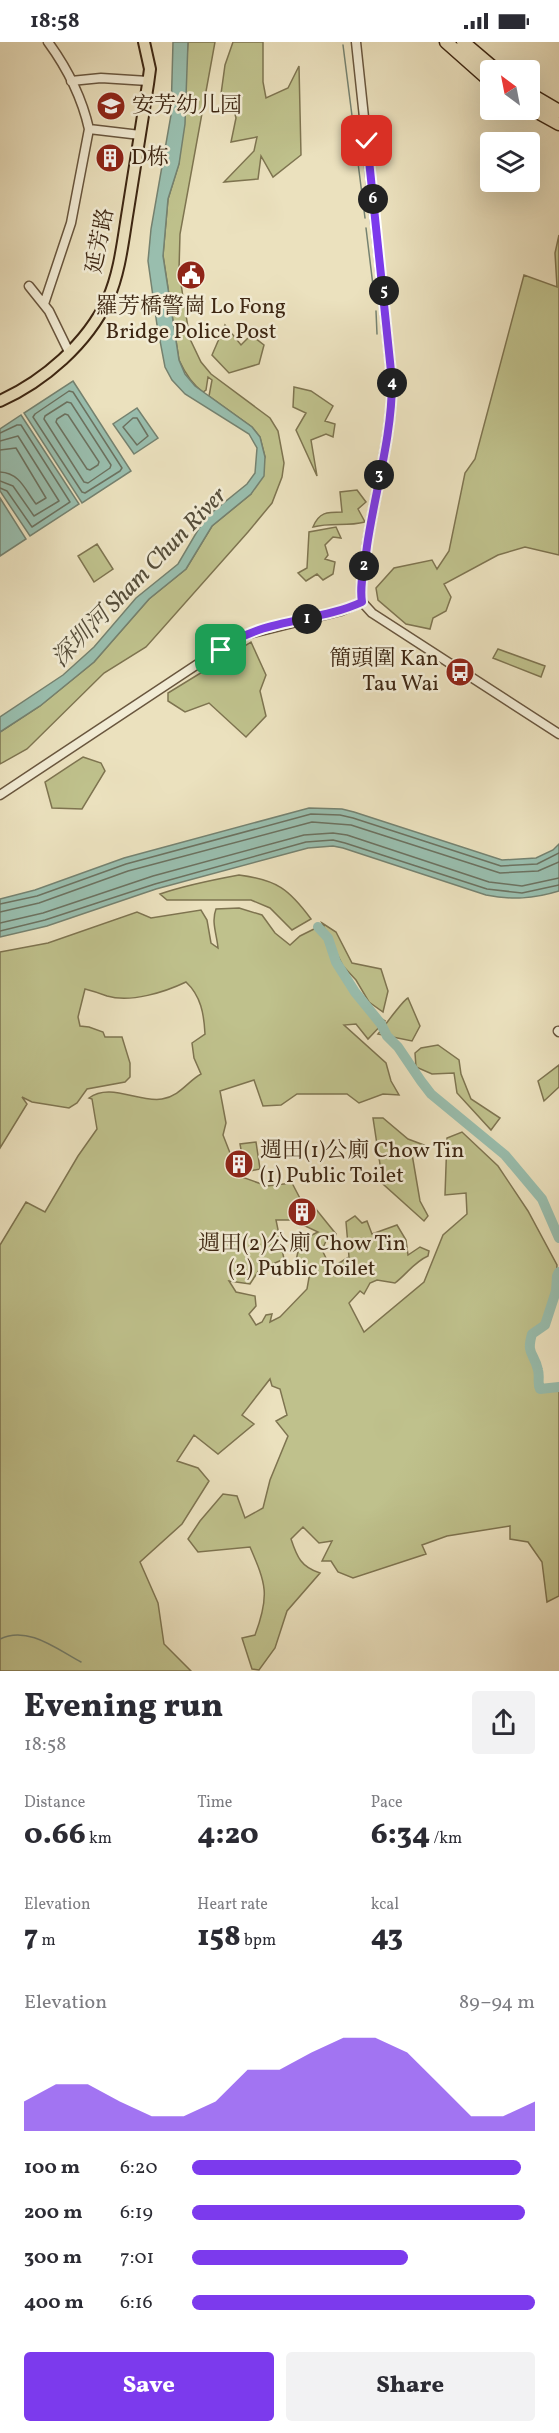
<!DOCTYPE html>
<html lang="en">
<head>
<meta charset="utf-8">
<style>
  :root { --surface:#fff; --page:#f2f2f3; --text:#2b2b33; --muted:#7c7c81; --accent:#7c3aed }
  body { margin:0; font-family:Vollkorn,"Noto Serif SC",serif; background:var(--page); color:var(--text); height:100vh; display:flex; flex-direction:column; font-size:22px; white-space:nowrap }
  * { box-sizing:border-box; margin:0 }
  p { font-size:20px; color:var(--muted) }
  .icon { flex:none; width:33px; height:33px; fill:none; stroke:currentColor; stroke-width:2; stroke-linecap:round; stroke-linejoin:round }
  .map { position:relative; height:1629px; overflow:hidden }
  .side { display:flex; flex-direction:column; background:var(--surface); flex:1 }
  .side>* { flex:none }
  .needle { width:39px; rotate:328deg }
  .buttons { position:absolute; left:480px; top:18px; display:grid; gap:12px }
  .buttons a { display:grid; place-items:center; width:60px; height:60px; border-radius:6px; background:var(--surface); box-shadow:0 6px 24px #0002; font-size:30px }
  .pin { position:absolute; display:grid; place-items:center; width:51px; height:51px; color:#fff; margin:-26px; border-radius:12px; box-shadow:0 3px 9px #0006 }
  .km { position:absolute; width:30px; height:30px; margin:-15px; border-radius:50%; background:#222; color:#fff; font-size:16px; line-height:30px; text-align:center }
  .round { display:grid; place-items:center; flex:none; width:63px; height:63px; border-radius:6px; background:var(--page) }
  .overview { display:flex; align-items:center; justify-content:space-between; height:102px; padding:0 24px }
  h1 { font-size:33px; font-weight:800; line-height:45px }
  .stats { display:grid; grid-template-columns:repeat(3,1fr); gap:9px; height:102px; padding:6px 24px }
  .stats div { display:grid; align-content:center }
  .stats b { font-size:30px; font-weight:800 }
  .stats small { font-size:16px; font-weight:400 }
  .stats p { font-size:16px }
  .chart { height:168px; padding:12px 24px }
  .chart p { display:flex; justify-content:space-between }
  .chart svg { width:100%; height:108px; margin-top:6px; fill:var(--accent); opacity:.7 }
  .button { display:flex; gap:12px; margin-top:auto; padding:12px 24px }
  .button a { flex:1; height:69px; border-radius:6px; background:var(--accent); color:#fff; font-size:24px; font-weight:800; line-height:69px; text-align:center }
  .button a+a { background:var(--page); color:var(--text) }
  ul { padding:0 24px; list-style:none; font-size:20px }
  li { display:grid; grid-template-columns:96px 72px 1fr; align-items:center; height:45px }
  li i { height:15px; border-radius:8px; background:var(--accent) }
  .status { display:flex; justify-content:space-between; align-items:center; height:42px; padding:0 30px; background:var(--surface); direction:ltr }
  .status svg { height:16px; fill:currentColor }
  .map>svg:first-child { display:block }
  .green { fill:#bfc18c; stroke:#7e7450; stroke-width:1.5; fill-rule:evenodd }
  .water { fill:#99beae; stroke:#758270; stroke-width:1.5 }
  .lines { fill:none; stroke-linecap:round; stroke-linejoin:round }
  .shore { stroke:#6c7260; stroke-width:1.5 }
  .stream { stroke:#758270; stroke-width:1.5 }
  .river { stroke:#99beae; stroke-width:10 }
  .minor-casing { stroke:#69563e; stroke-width:11 }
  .major-casing { stroke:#3e2713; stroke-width:14 }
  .highway-casing { stroke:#3e2713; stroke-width:15 }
  .minor { stroke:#f2ecd5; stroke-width:8 }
  .major { stroke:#ebe1be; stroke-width:10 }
  .highway { stroke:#ebe1be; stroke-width:12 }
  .route-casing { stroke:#fff; stroke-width:12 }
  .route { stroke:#7c3aed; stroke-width:8 }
  .labels { text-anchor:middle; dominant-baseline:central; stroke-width:5; stroke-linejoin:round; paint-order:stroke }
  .poi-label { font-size:22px; fill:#3e2713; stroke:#f2ecd5; text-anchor:start }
  .street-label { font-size:22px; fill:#3e2713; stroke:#f2ecd5 }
  .water-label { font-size:24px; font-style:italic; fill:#554d3a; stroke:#f2ecd5 }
</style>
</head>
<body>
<div class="status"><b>18:58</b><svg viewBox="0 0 49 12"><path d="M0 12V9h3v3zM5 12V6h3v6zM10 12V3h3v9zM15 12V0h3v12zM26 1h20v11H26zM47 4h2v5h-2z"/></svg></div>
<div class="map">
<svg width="559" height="1629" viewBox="0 0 559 1629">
  <rect width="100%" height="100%" fill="#ebe1be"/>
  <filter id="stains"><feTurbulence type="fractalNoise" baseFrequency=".00333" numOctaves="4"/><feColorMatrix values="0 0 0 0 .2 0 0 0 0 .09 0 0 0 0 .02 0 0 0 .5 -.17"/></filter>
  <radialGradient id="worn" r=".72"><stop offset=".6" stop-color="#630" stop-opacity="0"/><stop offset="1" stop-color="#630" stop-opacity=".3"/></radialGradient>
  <path class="green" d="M188 0H215L180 192 179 228 183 255 190 297 201 320 211 332 270 376 278 389 284 421 282 435 272 461 248 490 146 605 104 631 27 707 0 722V690L40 664 94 620 149 557 186 527 212 484 251 452 265 415 260 395 252 385 209 354 212 338 208 335 206 348 203 350C192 342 185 331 179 318L163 213 168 157 179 121Z
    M233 0H263V40L266 56 288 46 299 24 301 113 273 135 261 114 258 137 224 140 254 109 257 95 231 100 236 76 230 53 221 52 225 23Z
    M559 193V513L525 505 498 513 444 542 451 555 446 569 433 576 430 587 406 582 378 558 376 546 394 526 432 518 437 527 449 509 465 431 475 417 524 233 557 245 555 211Z
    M225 283 241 303 251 293 264 303 259 322 229 331 212 313Z
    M294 345 311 349 333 364 325 379 335 382 333 395 326 392 311 398 317 434 296 388 306 371 293 365Z
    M357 448 366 460 358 467 365 480C346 485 332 480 313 485 319 470 327 470 342 470L340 450Z
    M336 485 341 496 333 495 325 503 328 513 325 517 335 520 333 532 323 538 317 532 306 539 298 531 307 526 309 490Z
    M97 502 113 527 94 540 78 514Z
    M251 600 266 633 260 649 266 674 246 695 209 661 185 670 168 659V651Z
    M498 607 545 624 541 635 493 616Z
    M83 715 101 721 105 729 82 767 52 766 45 740Z
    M239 833C277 838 289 847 311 877L292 888 270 866 251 858H167L160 852C186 843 212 838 239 833Z
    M239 866 262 873 275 891 290 903 300 894 318 885 328 896 336 920 368 968 385 979 368 997 356 982 344 983 386 1021 391 1039 399 1053 383 1052 359 1061 347 1052H297L281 1063 263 1064 254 1038 220 1049 226 1081 223 1093 239 1134 267 1144 292 1141 303 1162 311 1161 336 1192 335 1195 326 1199 322 1208 331 1226 349 1215 346 1180 355 1174 362 1181 367 1179 372 1192 397 1183 406 1198 408 1213 420 1205 429 1209 428 1214C414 1220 407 1232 395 1241L377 1238 370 1241 364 1252 360 1249 349 1261 364 1290 424 1240 443 1193 467 1172 466 1151 445 1153 447 1096 462 1090 498 1124 528 1169 557 1223 556 1237 545 1283 532 1292 529 1303 539 1330 540 1347 559 1346V1554L547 1560 542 1520 528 1500 510 1497V1484L447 1494 422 1503 426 1512 353 1536 338 1530 331 1519H322L332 1499 319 1501 303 1485 291 1497C297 1515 301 1525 320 1531L287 1569 275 1606 259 1628 252 1627 242 1596 255 1593C270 1553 266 1542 250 1505L198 1510 188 1497 200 1479 223 1452 237 1454 245 1476 263 1466 270 1438 288 1394 276 1379 287 1373 280 1347 272 1344 270 1337 242 1373 254 1382 218 1412 194 1393 177 1419 198 1426 209 1439 182 1482 140 1520 158 1561 164 1602 191 1629H0V1203L26 1160 45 1170 78 1114 97 1087 92 1057 89 1056C110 1040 139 1061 162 1057 180 1054 188 1039 201 1032L194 1016 192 1001 205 992C204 972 201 954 186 940 165 950 131 961 107 954 99 951 93 949 85 947L78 975 80 984 89 985 103 990 105 995H122L130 1021V1035L125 1040 87 1047 77 1061 69 1066 32 1060 22 1055 27 1062 0 1106V910L48 901 137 870 151 876 201 868 207 878 211 901 218 906C217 893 211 880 216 867ZM303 1164 299 1175 303 1183 318 1190C300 1199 300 1198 296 1219L310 1230 307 1247 280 1275 270 1280 272 1272 266 1273 262 1280 256 1283 249 1272 256 1264 255 1254 236 1250 229 1239 250 1242 259 1228 284 1217 276 1178H292L296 1174 294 1169Z
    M322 881 336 890 352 921 381 927 388 949 383 970 369 960 356 938 343 924Z
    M408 956 420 984 412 999 378 992C385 984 401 960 408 956Z
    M438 1003 459 1018 461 1032 471 1057 500 1076 491 1088 457 1051 454 1031 432 1032 416 1025 415 1011 421 1006Z
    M559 1023V1045L544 1059 538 1039Z
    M373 1076H383L408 1097 424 1103 412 1112 420 1159 428 1174 424 1179 383 1142Z
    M256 1100 260 1127 245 1130 240 1102Z"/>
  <path class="water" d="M173 0H188L185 82 179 122 168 157 163 214 179 318 185 332 195 344 252 385 260 395 265 415 264 434 251 452 212 484 186 527 149 557 94 620 40 664 0 690V675L63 633 94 605 136 556 178 522 205 476 247 442 255 431 257 406 249 392 185 352 172 338 165 325 157 283 148 219 151 187 171 73Z
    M73 339 131 429 82 461 24 371Z
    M137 366 158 396 134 412 113 382Z
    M21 373 79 462 30 494 0 449V387Z
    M0 456 26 497 0 514Z
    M309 766 342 767 354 770 502 818 536 816 553 808 559 802V849C533 857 512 858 486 853L343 806 333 804 308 806 156 847 47 884 0 895V857L35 848 124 816Z"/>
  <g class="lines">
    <path class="shore" d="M69 349 73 350 122 426 120 429 85 451 82 450 33 375 35 372Z
      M67 360 71 361 111 423 110 426 88 441 84 440 44 377 45 374Z
      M65 372 68 373 99 420 98 423 90 428 87 427 56 380 57 377Z
      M133 376H137L148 394 137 403 123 385Z
      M0 391 17 383H21L70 460 32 485 7 449 0 446
      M0 399 18 394 59 459 34 474 13 444 0 439
      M0 408 16 406 46 456 36 462C25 448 20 431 0 430
      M0 862 37 854 126 822 311 772 340 773 353 776 501 824 537 822 559 811
      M0 870 39 861 128 829 312 780 351 783 500 831 538 829 559 820
      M0 881 43 871 153 834 304 793 333 791 347 793 489 840 522 844 559 836
      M0 889 45 878 155 842 306 800 333 798 345 801 487 847 522 851 559 843"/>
    <path class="stream" d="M343 3 365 176
      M366 186 375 260
      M376 269 377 292
      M0 1597C28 1583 58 1608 81 1620"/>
    <path class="river" d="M318 885 328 896 336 920 355 950 381 982 387 994 398 1005 421 1039 431 1052 505 1113 542 1157 559 1196
      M559 1230 557 1234 556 1249 545 1283 532 1292C526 1313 534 1310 538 1328 540 1335 537 1341 540 1347L559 1345"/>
    <g class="minor-casing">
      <path id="minor" d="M356 0 392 339C392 394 374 454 366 509 364 525 359 544 362 560L372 571 559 692
        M71 39 101 36 148 39
        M89 87 140 93
        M29 244 49 269 69 310
        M44 262 71 181 89 87C82 56 67 26 48 0
        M0 753 240 594 341 569 362 560
        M558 989 559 990"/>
    </g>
    <g class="major-casing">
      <path id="major" d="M0 359C44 339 87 302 108 257 120 230 123 198 128 168 135 126 141 84 148 42L150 27 144 0"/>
    </g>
    <g class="highway-casing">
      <path id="highway" d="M446 0 490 39
        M463 0 496 28
        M530 52 559 69
        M530 66 559 82"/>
    </g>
    <use href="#minor" class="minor"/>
    <use href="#major" class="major"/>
    <use href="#highway" class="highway"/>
  </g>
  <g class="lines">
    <g class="route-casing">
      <path id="route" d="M221 608C260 576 317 581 362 560 359 542 365 522 367 504 375 449 392 395 392 339L367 99"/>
    </g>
    <use href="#route" class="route"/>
  </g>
  <defs>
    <g id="school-disc" transform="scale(1.5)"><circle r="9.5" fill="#8f2418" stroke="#f2ecd5"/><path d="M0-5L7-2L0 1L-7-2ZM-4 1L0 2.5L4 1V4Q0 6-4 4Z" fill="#fff"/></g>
    <g id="building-disc" transform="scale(1.5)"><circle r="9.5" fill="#8f2418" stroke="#f2ecd5"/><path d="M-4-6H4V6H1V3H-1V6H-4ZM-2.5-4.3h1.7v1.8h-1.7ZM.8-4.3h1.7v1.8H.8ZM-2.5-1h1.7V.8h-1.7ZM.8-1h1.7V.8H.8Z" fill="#fff"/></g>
    <g id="civic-disc" transform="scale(1.5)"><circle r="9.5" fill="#8f2418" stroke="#f2ecd5"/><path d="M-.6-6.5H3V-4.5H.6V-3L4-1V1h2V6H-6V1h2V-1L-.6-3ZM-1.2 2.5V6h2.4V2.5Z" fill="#fff"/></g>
    <g id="bus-disc" transform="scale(1.5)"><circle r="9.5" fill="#8f2418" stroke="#f2ecd5"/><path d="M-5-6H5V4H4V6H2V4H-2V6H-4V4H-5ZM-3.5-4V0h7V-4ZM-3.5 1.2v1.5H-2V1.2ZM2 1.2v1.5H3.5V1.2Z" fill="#fff"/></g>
  </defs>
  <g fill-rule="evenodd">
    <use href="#school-disc" x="111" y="64"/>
    <use href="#building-disc" x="110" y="116"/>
    <use href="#civic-disc" x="191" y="233"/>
    <use href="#bus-disc" x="460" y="630"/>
    <use href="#building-disc" x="239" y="1122"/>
    <use href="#building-disc" x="302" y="1170"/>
  </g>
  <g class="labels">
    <g class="poi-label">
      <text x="132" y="64">安芳幼儿园</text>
      <text x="131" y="116">D栋</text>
      <text x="191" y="265" text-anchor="middle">羅芳橋警崗 Lo Fong<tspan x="191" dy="25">Bridge Police Post</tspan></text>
      <text x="439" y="617" text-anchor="end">簡頭圍 Kan<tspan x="439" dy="25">Tau Wai</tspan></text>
      <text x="260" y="1109">週田(1)公廁 Chow Tin<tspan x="260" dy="25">(1) Public Toilet</tspan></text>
      <text x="302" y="1202" text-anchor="middle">週田(2)公廁 Chow Tin<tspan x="302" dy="25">(2) Public Toilet</tspan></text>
    </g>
    <g class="street-label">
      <text transform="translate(101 199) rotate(-79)">延芳路</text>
    </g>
    <g class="water-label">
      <text transform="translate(140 536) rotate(-46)">深圳河 Sham Chun River</text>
    </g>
  </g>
  <rect width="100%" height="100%" filter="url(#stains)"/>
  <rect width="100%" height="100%" fill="url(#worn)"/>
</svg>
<div class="buttons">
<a><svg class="needle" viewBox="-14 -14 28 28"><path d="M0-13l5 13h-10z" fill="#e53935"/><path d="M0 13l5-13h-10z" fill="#7c7c81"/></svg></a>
<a><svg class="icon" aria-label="layers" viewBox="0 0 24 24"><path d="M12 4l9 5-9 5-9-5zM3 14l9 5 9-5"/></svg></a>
</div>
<div class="pin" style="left:221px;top:608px;background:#1e9e55"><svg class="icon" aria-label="arrive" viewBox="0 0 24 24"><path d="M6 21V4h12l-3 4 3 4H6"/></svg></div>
<div class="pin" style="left:367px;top:99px;background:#d93025"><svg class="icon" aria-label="check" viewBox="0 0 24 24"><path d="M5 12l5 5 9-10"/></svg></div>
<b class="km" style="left:307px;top:577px">1</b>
<b class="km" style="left:364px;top:524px">2</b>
<b class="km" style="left:379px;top:433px">3</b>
<b class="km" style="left:392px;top:341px">4</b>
<b class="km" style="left:384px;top:249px">5</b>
<b class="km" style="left:373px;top:157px">6</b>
</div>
<section class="side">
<div class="overview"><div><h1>Evening run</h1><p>18:58</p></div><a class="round"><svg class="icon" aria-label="share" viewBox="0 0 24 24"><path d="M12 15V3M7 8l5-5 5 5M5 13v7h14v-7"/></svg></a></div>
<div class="stats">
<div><p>Distance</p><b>0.66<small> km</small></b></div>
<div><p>Time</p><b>4:20</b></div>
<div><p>Pace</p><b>6:34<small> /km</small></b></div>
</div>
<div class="stats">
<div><p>Elevation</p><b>7<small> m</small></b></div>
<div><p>Heart rate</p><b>158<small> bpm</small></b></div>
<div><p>kcal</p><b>43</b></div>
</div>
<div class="chart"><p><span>Elevation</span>89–94 m</p>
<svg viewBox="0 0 160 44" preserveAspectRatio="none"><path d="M0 44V32L10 25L20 25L30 32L40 38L50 38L60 32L70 19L80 19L90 12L100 6L110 6L120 12L130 25L140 38L150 38L160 32V44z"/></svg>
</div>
<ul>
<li><b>100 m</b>6:20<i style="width:96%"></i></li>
<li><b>200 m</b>6:19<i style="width:97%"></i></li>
<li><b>300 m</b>7:01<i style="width:63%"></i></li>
<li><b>400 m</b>6:16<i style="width:100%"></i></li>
</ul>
<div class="button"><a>Save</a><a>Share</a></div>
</section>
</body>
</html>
